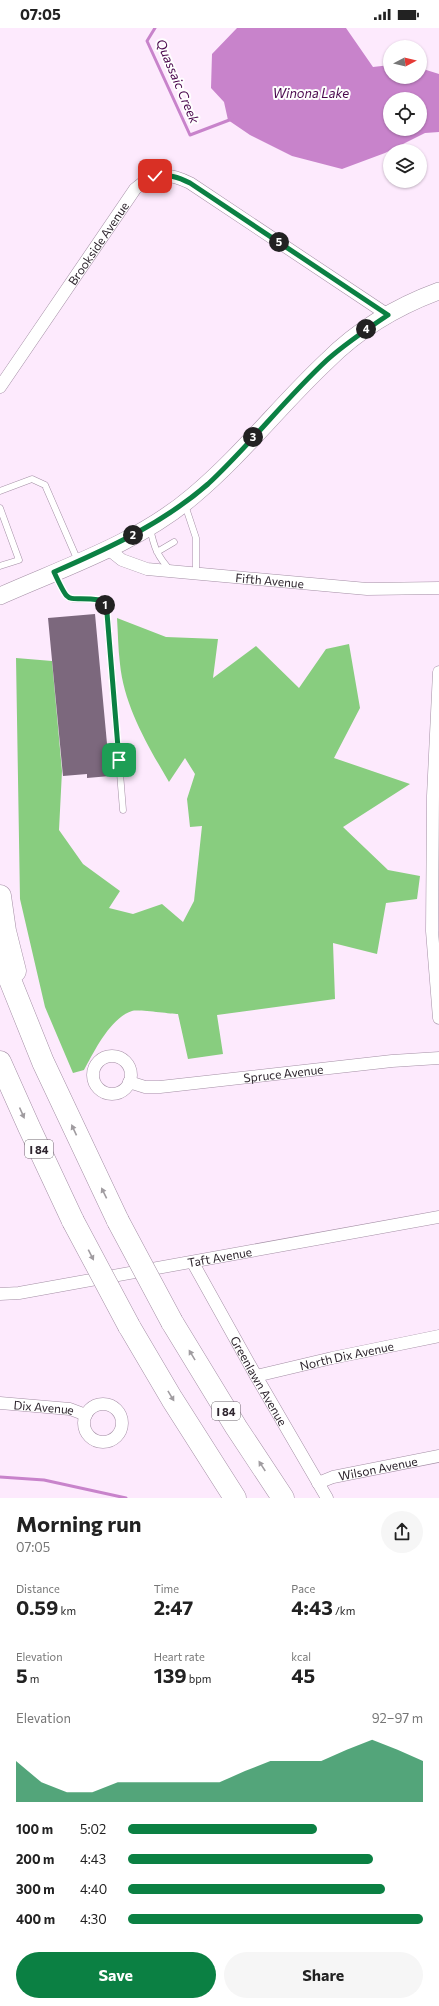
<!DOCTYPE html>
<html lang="en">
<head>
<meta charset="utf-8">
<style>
  :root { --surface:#fff; --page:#f6f6f6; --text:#222; --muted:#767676; --accent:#0b8043 }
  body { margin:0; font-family:Commissioner,sans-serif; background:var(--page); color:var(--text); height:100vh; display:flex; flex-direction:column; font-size:15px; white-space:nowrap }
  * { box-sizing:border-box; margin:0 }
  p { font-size:13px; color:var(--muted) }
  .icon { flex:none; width:22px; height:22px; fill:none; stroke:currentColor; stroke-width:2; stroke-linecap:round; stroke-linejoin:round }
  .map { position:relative; height:1470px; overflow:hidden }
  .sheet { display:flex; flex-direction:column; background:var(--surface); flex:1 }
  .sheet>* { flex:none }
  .needle { width:26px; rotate:83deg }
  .controls { position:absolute; left:383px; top:12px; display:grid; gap:8px }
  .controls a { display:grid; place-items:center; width:44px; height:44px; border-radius:50%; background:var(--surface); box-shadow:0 1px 3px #0004; font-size:20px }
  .pin { position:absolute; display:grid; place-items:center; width:34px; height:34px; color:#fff; margin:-17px; border-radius:8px; box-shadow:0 2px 6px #0006 }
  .km { position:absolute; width:20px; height:20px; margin:-10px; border-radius:50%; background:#222; color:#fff; font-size:11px; line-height:20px; text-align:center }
  .round { display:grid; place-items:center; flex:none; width:42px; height:42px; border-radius:21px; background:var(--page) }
  .summary { display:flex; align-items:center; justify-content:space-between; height:68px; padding:0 16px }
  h1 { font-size:22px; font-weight:700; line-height:30px }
  .figures { display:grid; grid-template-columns:repeat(3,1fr); gap:6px; height:68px; padding:4px 16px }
  .figures div { display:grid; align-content:center }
  .figures b { font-size:20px; font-weight:700 }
  .figures small { font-size:11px; font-weight:400 }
  .figures p { font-size:11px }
  .chart { height:112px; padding:8px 16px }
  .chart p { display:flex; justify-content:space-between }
  .chart svg { width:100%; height:72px; margin-top:4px; fill:var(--accent); opacity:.7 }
  .primary-button { display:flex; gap:8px; margin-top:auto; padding:8px 16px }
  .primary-button a { flex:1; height:46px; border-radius:24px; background:var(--accent); color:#fff; font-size:16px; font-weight:700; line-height:46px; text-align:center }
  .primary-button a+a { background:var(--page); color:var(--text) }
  ul { padding:0 16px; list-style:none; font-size:13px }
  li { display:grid; grid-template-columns:64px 48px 1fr; align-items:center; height:30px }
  li i { height:10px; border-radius:5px; background:var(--accent) }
  .status { display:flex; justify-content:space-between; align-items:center; height:28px; padding:0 20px; background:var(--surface); direction:ltr }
  .status svg { height:11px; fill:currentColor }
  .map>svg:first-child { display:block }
  .forest { fill:#88cd7f }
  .water { fill:#c883cb; fill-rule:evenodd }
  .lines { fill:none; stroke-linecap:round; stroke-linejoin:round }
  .stream { stroke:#c883cb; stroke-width:3 }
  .building { fill:#7c687d }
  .service-casing { stroke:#a48fa5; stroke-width:7 }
  .minor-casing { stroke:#a48fa5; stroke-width:13 }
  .secondary-casing { stroke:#a48fa5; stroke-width:18 }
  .motorway-casing { stroke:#a48fa5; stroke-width:23 }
  .service { stroke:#fff; stroke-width:6 }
  .minor { stroke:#fff; stroke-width:12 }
  .secondary { stroke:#fff; stroke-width:17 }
  .motorway { stroke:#fff; stroke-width:22 }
  .motorway-bridge-casing { stroke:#a48fa5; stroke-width:23; stroke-linecap:butt }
  .motorway-bridge { stroke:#fff; stroke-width:22 }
  .oneway { fill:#a09ca0 }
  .route-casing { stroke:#fff; stroke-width:8 }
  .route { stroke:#0b8043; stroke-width:5 }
  .labels { text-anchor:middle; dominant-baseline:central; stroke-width:4; stroke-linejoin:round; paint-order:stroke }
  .shield { fill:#fefefe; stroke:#6c656c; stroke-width:1 }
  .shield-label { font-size:11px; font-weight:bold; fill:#2d242d }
  .street-label { font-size:12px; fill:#2d242d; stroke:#fefefe }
  .water-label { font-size:13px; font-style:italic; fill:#4a084d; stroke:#fefefe }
</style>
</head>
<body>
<div class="status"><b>07:05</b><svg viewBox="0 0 49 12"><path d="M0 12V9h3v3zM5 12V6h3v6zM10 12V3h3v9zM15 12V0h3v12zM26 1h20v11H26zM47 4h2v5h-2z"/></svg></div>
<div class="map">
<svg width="439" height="1470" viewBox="0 0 439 1470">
  <rect width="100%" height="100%" fill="#fdeafd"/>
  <path class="forest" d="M117 590 166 609 218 611 213 650 256 618 299 660 326 621 349 616 360 680 334 730 410 756 343 799 388 842 420 848 417 871 386 875 377 926 333 915 335 971 217 987 223 1026 188 1031 178 986C170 986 138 981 132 983 110 990 94 1024 84 1042L73 1045 45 979 20 871 16 630 52 633 62 743 59 802 83 836 120 863 109 880 133 886 162 876 183 894 194 873 202 798 190 799 187 771 195 746 185 730 169 754C148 718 124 678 120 636 118 620 118 605 117 590Z"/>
  <path class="water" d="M237 0H346L373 39 390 37V49H420V40L439 46V104L425 105 385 125 342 141 292 128 250 107 228 92 224 74 211 60 212 26ZM390 71H420V101H390Z"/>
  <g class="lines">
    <path class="stream" d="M155 0 147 13 190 107 232 91
      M0 1449 44 1452 126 1470"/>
  </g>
  <path class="building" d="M95 586 110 748 87 750V746L63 748 48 590Z"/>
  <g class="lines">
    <g class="service-casing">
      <path id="service" d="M0 463 32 451 45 457 78 533
        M185 477 196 510V546
        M0 480 19 532 0 538
        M150 500C154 519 157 528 171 543
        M157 524 174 514
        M54 545C71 581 67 568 100 572L105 577 107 585 123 782"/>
    </g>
    <g class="minor-casing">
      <g id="minor">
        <path id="s1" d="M0 359 135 161C154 144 168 144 190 155L388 287"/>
        <path id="s2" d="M107 520 122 532 147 541 367 561 439 560"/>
        <path d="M439 644 433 768 432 903 439 990"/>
        <circle cx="112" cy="1047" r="19"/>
        <path id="s3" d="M129 1054 145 1059H160L392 1033 439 1030"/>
        <path id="s4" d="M193 1235 256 1348 327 1470"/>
        <path id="s5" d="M0 1266 19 1265 439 1189"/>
        <path id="s6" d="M256 1348 332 1330 439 1308"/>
        <path id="s7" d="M0 1375 70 1381 86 1387"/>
        <circle cx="103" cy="1395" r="19"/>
        <path id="s8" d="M318 1455 333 1449 439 1428"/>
      </g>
    </g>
    <g class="secondary-casing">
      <path id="secondary" d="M0 568C65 539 138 515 193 468 242 427 281 376 327 333 358 302 398 278 439 263"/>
    </g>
    <g class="motorway-casing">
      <path id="motorway" d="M0 868 5 903 15 943
        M0 927 43 1034 118 1193
        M0 1034 29 1099 73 1193
        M172 1294 236 1399 283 1470
        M129 1298 172 1371 235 1470"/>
    </g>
    <use href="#service" class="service"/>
    <use href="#minor" class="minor"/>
    <use href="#secondary" class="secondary"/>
    <use href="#motorway" class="motorway"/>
    <g class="motorway-bridge-casing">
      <path id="motorway-bridge" d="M73 1193 129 1298
        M118 1193 172 1294"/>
    </g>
    <use href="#motorway-bridge" class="motorway-bridge"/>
  </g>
  <defs><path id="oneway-solid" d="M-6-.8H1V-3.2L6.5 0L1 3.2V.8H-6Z"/></defs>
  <g class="oneway">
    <use href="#oneway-solid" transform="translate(22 1085) rotate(66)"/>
    <use href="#oneway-solid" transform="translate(74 1102) rotate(-115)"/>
    <use href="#oneway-solid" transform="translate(104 1165) rotate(-116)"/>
    <use href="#oneway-solid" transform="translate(91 1227) rotate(63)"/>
    <use href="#oneway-solid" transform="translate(192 1327) rotate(-121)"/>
    <use href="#oneway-solid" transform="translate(171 1368) rotate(59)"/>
    <use href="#oneway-solid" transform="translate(262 1438) rotate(-123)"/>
  </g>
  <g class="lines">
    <g class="route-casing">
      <path id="route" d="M119 732 107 585 105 577 100 572C65 567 71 581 54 544 109 520 162 496 208 456 250 417 285 371 327 332 346 315 367 301 388 287L190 155C178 149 168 146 155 148"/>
    </g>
    <use href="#route" class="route"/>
  </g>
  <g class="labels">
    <g class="shield">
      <rect x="25" y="1112" width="28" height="18" rx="3"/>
      <rect x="212" y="1374" width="28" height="18" rx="3"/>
    </g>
    <g class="shield-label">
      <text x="39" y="1121">I 84</text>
      <text x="226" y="1383">I 84</text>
    </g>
    <g class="street-label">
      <text stroke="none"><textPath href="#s1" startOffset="174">Brookside Avenue</textPath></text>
      <text stroke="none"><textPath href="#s2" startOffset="169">Fifth Avenue</textPath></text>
      <text stroke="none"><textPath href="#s3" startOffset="156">Spruce Avenue</textPath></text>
      <text stroke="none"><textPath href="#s5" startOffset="223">Taft Avenue</textPath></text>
      <text stroke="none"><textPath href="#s6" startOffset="93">North Dix Avenue</textPath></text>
      <text stroke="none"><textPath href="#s4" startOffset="135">Greenlawn Avenue</textPath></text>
      <text stroke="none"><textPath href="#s7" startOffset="44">Dix Avenue</textPath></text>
      <text stroke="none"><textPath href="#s8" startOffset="62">Wilson Avenue</textPath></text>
    </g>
    <g class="water-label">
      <text transform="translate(178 53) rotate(67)">Quassaic Creek</text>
      <text x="311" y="65">Winona Lake</text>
    </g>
  </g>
</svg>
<div class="controls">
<a><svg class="needle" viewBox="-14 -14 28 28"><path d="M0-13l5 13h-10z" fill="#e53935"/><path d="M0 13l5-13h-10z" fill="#767676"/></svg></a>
<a><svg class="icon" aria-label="locate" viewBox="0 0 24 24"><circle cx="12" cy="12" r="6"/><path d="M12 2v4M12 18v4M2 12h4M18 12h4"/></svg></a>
<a><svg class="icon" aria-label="layers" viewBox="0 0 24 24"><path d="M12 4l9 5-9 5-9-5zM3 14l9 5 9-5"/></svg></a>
</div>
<div class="pin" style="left:119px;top:732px;background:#1e9e55"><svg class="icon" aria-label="arrive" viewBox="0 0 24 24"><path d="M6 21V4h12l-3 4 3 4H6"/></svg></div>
<div class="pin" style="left:155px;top:148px;background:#d93025"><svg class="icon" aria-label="check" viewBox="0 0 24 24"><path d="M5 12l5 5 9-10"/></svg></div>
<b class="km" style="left:105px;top:577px">1</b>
<b class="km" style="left:133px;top:507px">2</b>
<b class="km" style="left:253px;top:409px">3</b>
<b class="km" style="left:366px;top:301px">4</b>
<b class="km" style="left:279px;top:214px">5</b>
</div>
<section class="sheet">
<div class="summary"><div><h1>Morning run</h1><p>07:05</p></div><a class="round"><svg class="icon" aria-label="share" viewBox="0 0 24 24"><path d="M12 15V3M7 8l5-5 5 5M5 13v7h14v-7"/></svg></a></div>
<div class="figures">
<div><p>Distance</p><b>0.59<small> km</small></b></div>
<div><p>Time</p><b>2:47</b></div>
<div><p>Pace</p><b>4:43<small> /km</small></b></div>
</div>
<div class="figures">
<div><p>Elevation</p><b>5<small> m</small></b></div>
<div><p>Heart rate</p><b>139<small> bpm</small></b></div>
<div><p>kcal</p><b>45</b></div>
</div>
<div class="chart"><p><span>Elevation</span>92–97 m</p>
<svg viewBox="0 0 160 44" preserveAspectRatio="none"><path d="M0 44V19L10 32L20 38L30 38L40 32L50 32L60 32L70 32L80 32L90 25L100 19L110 19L120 19L130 12L140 6L150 12L160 19V44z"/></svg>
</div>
<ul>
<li><b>100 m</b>5:02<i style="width:64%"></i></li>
<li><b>200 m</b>4:43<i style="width:83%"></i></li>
<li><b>300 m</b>4:40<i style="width:87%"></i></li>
<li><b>400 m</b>4:30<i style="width:100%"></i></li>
</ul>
<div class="primary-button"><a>Save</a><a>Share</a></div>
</section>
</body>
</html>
